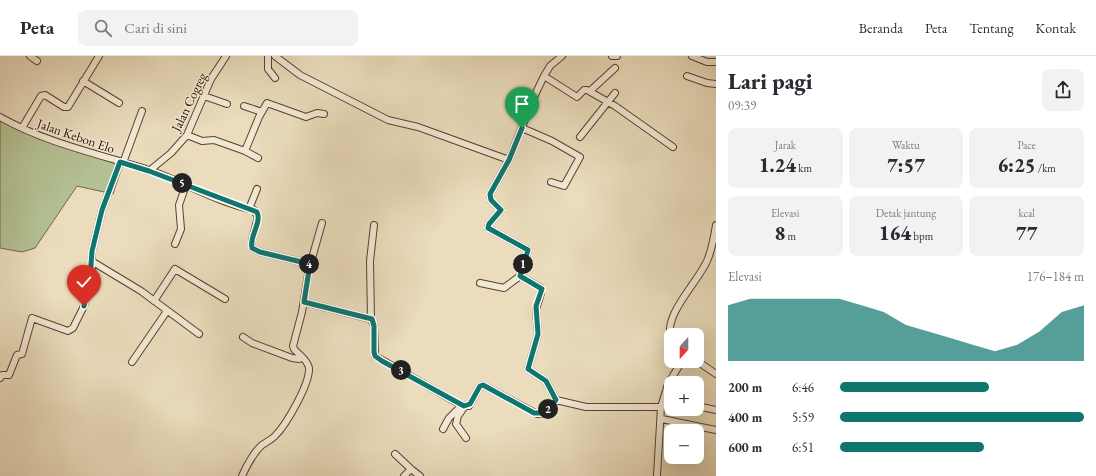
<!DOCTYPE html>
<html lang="id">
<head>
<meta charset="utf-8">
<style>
  :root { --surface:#fff; --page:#f2f2f3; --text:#2b2b33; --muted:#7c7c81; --line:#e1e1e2; --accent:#0f766e }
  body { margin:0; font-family:"EB Garamond",serif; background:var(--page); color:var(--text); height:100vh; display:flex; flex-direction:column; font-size:15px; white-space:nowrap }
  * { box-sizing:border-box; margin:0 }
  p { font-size:13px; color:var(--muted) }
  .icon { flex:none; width:22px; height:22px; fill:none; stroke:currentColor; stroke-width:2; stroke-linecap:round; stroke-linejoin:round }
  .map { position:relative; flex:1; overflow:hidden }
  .side { display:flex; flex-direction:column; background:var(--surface); width:380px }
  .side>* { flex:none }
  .needle { width:26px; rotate:201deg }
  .buttons { position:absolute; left:664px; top:272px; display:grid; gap:8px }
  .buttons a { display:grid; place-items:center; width:40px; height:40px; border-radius:8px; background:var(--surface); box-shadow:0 4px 16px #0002; font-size:20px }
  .pin { position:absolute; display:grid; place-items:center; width:34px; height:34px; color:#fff; margin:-41px -17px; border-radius:50% 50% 50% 0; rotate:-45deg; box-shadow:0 0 4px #0007 }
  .pin .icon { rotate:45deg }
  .km { position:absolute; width:20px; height:20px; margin:-10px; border-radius:50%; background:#222; color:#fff; font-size:11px; line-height:20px; text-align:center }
  .round { display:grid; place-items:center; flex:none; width:42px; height:42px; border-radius:8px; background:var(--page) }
  .headline { display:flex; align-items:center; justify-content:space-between; height:68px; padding:0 12px }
  h1 { font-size:22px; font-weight:800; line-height:30px }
  .figures { display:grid; grid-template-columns:repeat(3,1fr); gap:6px; height:68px; padding:4px 12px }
  .figures div { display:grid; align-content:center; border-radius:8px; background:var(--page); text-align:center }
  .figures b { font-size:20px; font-weight:800 }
  .figures small { font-size:11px; font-weight:400 }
  .figures p { font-size:11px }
  .chart { height:112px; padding:8px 12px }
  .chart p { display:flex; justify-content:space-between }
  .chart svg { width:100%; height:72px; margin-top:4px; fill:var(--accent); opacity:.7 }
  ul { padding:0 12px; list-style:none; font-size:13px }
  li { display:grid; grid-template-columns:64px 48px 1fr; align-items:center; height:30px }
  li i { height:10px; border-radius:5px; background:var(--accent) }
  header { display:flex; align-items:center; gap:24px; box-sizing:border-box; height:56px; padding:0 20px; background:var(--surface); border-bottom:1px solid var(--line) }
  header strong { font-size:19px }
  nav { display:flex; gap:22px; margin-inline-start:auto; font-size:14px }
  .search { width:280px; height:36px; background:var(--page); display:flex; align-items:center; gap:10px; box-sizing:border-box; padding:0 14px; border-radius:8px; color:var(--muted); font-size:15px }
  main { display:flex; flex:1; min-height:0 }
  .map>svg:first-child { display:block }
  .green { fill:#b4c193; stroke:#70664a }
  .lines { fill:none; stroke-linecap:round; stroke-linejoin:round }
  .minor-casing { stroke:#5b3f2f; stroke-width:8 }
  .minor { stroke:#f1e8d3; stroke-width:6 }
  .route-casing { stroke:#fff; stroke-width:8 }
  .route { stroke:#0f766e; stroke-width:5 }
  .labels { text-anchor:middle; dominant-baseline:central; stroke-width:3; stroke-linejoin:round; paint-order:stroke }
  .street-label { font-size:13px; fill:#2b0b00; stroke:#f1e8d3 }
</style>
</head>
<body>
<header>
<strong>Peta</strong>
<div class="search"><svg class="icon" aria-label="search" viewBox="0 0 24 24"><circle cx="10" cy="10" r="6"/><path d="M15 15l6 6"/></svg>Cari di sini</div>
<nav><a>Beranda</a><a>Peta</a><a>Tentang</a><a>Kontak</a></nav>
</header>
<main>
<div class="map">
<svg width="716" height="420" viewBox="0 0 716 420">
  <rect width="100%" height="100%" fill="#eadcbc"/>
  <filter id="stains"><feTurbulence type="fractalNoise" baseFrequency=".005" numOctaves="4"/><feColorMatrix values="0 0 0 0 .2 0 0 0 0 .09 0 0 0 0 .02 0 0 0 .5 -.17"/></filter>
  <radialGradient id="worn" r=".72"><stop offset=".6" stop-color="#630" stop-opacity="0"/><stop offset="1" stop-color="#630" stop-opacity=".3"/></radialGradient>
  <path class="green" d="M0 61 123 108 113 138 77 130 35 192 22 196 0 192Z"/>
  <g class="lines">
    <g class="minor-casing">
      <path id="minor" d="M30 0 37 5
        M268 0V13L275 22
        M275 0 300 19 388 64 418 71 509 104
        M562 0 550 10 544 20 533 43 509 104 490 138 491 144 501 154 489 168 488 172 528 194 520 220 541 232V237L536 253 538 278 528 313 546 325 556 344 586 351H661
        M612 0H617
        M692 0 707 6H716
        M544 20 577 41 584 34H587L615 50 673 91
        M687 20 707 27 716 28
        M83 25 119 47
        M590 35 615 12
        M204 40 227 48
        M244 50 262 56
        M0 61C46 87 99 98 149 114 184 126 218 147 254 154L258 161 252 184V192L260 196 310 208
        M22 72 41 40 45 39 64 51H68L99 0
        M522 72 552 85 580 101 564 130 551 126
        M187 79 202 85 214 84 245 95 259 61 267 47 306 61 317 57 324 58
        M580 81 615 37
        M245 95 258 102
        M123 107 142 55
        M149 115 171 97 187 79 211 23 226 0
        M249 153 257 133
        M175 188 181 173 179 149 186 129
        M93 206 141 235 199 278
        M480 227 504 232 520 220
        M154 245 175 213 225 243
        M304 246 371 263 374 270 375 300 461 349 469 350 480 330 483 329 537 358 544 357 556 344
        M371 263 370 205 374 169
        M243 281 252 287 292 302 299 303 302 301
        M671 282C663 259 698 226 707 205 712 194 714 181 716 169
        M697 305 716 318
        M132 306 167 255
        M0 322 2 319H9L17 299 22 298 32 262 68 275 73 272 84 250 91 222 92 195 102 154 120 106
        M465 350 458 360 456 368 466 382
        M697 350 716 354
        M662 363 716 374
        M443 373 449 362 459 352
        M395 398 411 413 404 420
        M411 413 420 420
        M242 420C247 409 253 397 262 389 266 386 271 384 275 380 286 369 310 328 309 312 308 304 298 298 294 293L293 290 302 256 309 213 322 167
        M657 420 661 351 668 328 682 305"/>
    </g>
    <use href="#minor" class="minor"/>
  </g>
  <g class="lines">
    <g class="route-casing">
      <path id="route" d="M84 250 90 222 92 195 102 154 120 106 149 115 257 156C262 167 249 180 252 192L260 196 310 208 304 246 372 263 374 270V296L375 300 382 305 464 350 470 348 480 330 483 329 534 357H544L556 344 546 325 528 313 538 278 536 250 542 233 520 220 528 194 488 172 489 168 501 154 491 144 490 138 509 104 522 72"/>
    </g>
    <use href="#route" class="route"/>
  </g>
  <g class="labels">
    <g class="street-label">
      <text transform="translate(189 46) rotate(-64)">Jalan Cogreg</text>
      <text transform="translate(76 80) rotate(19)">Jalan Kebon Elo</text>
    </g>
  </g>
  <rect width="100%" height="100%" filter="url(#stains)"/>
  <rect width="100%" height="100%" fill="url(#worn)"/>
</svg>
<div class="buttons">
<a><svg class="needle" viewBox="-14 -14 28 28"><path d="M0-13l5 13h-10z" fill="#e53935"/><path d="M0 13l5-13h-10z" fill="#7c7c81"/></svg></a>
<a>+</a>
<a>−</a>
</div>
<div class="pin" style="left:522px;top:72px;background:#1e9e55"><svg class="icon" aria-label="arrive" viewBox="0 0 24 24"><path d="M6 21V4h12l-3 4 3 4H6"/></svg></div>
<div class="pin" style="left:84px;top:250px;background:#d93025"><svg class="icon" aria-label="check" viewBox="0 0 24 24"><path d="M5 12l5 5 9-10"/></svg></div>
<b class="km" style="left:523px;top:208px">1</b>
<b class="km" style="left:548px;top:353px">2</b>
<b class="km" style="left:401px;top:314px">3</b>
<b class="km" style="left:309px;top:208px">4</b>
<b class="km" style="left:182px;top:127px">5</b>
</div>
<section class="side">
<div class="headline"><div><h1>Lari pagi</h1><p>09:39</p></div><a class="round"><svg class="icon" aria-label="share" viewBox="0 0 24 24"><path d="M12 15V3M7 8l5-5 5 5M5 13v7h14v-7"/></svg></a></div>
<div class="figures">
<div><p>Jarak</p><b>1.24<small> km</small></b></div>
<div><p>Waktu</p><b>7:57</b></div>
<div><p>Pace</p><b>6:25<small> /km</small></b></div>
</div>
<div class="figures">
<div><p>Elevasi</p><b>8<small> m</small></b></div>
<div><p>Detak jantung</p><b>164<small> bpm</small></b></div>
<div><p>kcal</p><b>77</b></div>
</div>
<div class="chart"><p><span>Elevasi</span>176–184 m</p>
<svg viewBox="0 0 160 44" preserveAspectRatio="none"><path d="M0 44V10L10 6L20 6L30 6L40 6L50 6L60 10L70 14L80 22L90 26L100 30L110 34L120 38L130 34L140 26L150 14L160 10V44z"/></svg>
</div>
<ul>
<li><b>200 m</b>6:46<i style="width:61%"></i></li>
<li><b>400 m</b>5:59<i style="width:100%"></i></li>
<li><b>600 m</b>6:51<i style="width:59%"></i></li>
</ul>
</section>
</main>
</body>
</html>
